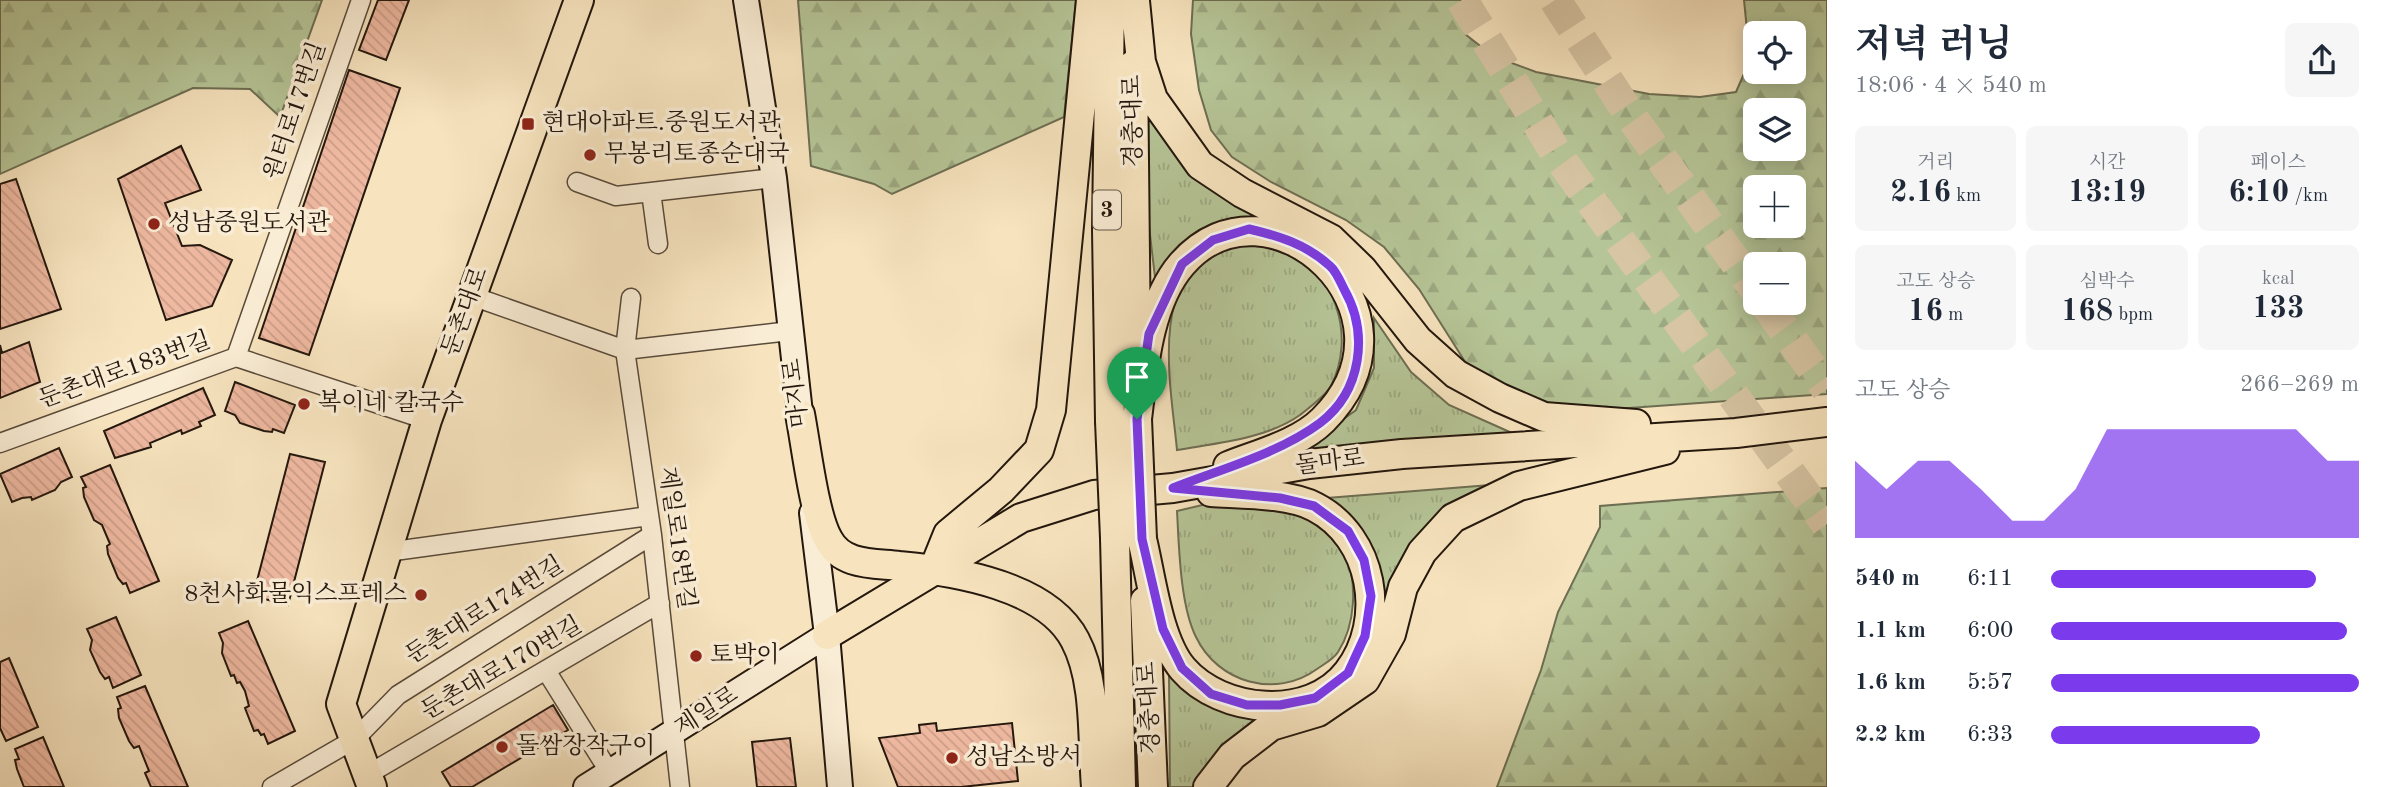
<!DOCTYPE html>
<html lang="ko">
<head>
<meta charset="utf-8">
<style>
  :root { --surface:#fff; --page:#f6f6f7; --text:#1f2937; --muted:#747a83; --accent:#7c3aed }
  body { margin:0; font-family:"Old Standard TT","Noto Serif KR",serif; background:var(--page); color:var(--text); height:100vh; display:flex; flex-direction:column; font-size:26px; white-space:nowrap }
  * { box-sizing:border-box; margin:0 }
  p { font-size:23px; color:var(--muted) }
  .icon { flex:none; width:38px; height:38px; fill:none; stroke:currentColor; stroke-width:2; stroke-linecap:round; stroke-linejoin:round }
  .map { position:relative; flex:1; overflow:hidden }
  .side { display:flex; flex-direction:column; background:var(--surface); width:560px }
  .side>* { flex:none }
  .tools { position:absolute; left:1743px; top:21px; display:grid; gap:14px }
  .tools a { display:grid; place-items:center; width:63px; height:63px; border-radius:10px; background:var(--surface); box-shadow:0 4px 18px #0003; font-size:35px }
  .pin { position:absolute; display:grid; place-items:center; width:60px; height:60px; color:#fff; margin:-72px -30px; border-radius:50% 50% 50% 0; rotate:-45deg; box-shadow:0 0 7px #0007 }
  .pin .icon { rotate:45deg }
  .round { display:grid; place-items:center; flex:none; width:74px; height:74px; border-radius:10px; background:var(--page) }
  .head { display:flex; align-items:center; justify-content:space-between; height:119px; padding:0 28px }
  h1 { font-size:38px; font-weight:700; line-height:52px }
  .figures { display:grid; grid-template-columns:repeat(3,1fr); gap:10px; height:119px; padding:7px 28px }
  .figures div { display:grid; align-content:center; border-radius:10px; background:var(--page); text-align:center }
  .figures b { font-size:30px; font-weight:700 }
  .figures small { font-size:19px; font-weight:400 }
  .figures p { font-size:19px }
  .chart { height:196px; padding:14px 28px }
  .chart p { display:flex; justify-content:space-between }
  .chart svg { width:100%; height:126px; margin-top:7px; fill:var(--accent); opacity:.7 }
  ul { padding:0 28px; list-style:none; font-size:23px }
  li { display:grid; grid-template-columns:112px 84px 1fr; align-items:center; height:52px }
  li i { height:18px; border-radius:9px; background:var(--accent) }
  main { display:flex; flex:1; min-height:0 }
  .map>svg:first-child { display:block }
  .grass { fill:url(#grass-tufts); stroke:#6d6e52; stroke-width:2 }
  .forest { fill:url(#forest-firs); stroke:#6d6e52; stroke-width:2; fill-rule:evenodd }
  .building { fill:url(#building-back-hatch); stroke:#24170d; stroke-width:2 }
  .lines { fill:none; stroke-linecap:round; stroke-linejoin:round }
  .highway-tunnel { stroke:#d7c5a4; stroke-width:32; stroke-dasharray:32 16; stroke-linecap:butt }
  .street-casing { stroke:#594a3a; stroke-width:21 }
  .secondary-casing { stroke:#24170d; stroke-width:28 }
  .primary-casing { stroke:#24170d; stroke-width:32 }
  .street { stroke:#faedd5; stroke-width:18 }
  .secondary { stroke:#faedd5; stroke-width:24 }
  .primary { stroke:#f7e4bf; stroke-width:28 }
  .primary-bridge-casing { stroke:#24170d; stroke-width:32; stroke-linecap:butt }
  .primary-bridge { stroke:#f7e4bf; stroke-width:28 }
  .route-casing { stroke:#fff; stroke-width:14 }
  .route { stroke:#7c3aed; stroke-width:9 }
  .poi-dot { fill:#8f2418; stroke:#faedd5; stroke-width:2.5 }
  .labels { text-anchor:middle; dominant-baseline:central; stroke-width:7; stroke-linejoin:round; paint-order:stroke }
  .shield { fill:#faedd5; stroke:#645749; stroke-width:2 }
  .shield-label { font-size:23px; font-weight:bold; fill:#24170d }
  .street-label { font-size:24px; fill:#24170d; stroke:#faedd5 }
  .poi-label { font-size:24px; fill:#24170d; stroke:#faedd5; text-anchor:start }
</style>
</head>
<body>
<main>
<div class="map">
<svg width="1827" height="787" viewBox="0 0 1827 787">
  <defs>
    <pattern id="grass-tufts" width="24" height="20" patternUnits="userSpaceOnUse" patternTransform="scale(1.75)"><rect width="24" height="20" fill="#b6c597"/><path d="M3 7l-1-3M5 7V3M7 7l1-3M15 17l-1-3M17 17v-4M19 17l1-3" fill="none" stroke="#9ca881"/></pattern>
    <pattern id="forest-firs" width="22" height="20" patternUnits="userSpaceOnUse" patternTransform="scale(1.75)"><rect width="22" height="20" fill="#b6c597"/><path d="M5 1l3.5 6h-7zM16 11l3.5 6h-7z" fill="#9ca881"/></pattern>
    <pattern id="building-back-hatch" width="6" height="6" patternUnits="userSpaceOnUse" patternTransform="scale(1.75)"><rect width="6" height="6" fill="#efb9a1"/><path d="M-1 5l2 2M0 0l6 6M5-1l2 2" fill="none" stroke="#cd9e89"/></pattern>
  </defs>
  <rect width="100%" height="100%" fill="#f7e4bf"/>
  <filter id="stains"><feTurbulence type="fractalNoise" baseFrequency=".00286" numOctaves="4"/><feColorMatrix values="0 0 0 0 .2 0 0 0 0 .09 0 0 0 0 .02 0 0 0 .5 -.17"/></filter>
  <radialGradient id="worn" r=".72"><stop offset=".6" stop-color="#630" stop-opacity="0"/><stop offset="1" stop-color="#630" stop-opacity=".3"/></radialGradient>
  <path class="grass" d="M1142 95 1184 159 1214 192 1281 222 1226 223 1187 241 1156 286 1144 183Z
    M1254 244C1263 245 1277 244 1285 248 1336 273 1356 336 1331 386 1326 395 1309 408 1300 415 1266 439 1217 443 1177 450 1172 393 1148 281 1216 251 1227 247 1242 246 1254 244Z
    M1374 318 1411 372 1449 405 1512 433 1300 450 1356 410 1374 368Z
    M1503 484 1435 524 1387 610 1371 554 1349 514 1314 499Z
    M1232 498 1310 508C1320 521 1340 538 1346 554 1357 584 1356 624 1338 652 1334 659 1324 664 1317 669 1276 699 1218 683 1196 637 1180 605 1179 546 1177 511Z
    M1169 675C1206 712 1220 712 1270 722L1197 787H1170Z"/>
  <path class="forest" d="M0 0H322L280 117 250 89 193 88 0 174Z
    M798 0H1076L1064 117 892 194 874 184 811 166Z
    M1193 0H1469L1465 34 1493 56 1536 72 1649 94 1700 97 1736 92 1750 60 1744 0H1827V394L1587 411 1550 408 1469 368 1419 289 1384 247 1346 220 1271 182 1232 157 1211 130 1199 90 1191 34ZM1755 33H1794V72H1755ZM1755 110H1794V149H1755ZM1755 187H1794V226H1755ZM1755 264H1794V303H1755Z
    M1827 488V787H1497L1541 670 1558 612 1600 527V506Z"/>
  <path class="building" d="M378 0H409L386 60 359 50Z
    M349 70 400 88 309 355 259 338Z
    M181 146 201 190 165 203 182 246 200 245 232 260 212 306 166 320 118 179Z
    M16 179 61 309 0 329V184Z
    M29 342 40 382 0 398V345L2 353Z
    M235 382 295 405 284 433 273 429 272 432 264 431 240 423 235 415 225 411Z
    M203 388 215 415 199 422 201 426 182 434 181 430 150 443 151 447 115 458 104 431Z
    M59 448 72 477 61 482 55 490 32 500 31 497 22 498 12 502 0 474Z
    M290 454 325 462 288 605 253 596Z
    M110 465 159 581 130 593 126 583 123 584 118 578 108 554 107 546 110 544 102 525 94 520 84 497 83 488 86 487 81 477Z
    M116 617 141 675 113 688 109 677 105 679 100 672 90 650 92 640 87 629Z
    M248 621 295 731 268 744 264 734 261 735 258 730 254 731 245 708 249 706 245 691 240 682 237 683 234 675 231 676 222 653 223 643 219 633Z
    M9 658 38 727 6 741 0 728V662Z
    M145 686 188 787H151L145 773 149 771 139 746 134 748 129 741 119 718 118 709 121 708 117 697Z
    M553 705 568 730 472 787H451L442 772Z
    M936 723 937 731 1012 723 1018 781 961 787H898L879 738 920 733 919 725Z
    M43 737 64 787H24L17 769 15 760 19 759 15 749Z
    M790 738 796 787H757L752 742Z"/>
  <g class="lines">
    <path class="highway-tunnel" d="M1462 0 1558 156 1827 524
      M1555 0 1628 112 1755 289
      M1765 303 1827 389"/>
    <g class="street-casing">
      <path id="street" d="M577 182 616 196 774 178
        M651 192 658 244
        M472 296 625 350 790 331
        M631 298 625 350 652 535 680 787
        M236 357 361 0
        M0 443 236 357 427 420
        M387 552 649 516
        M547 672 610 773
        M367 775 660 603
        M272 787 355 739 398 695 652 535"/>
    </g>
    <g class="secondary-casing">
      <path id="secondary" d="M746 0 774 178 802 431
        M812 513 827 635 840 787
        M586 787 827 635"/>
    </g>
    <g class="primary-casing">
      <path id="primary" d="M1135 1 1141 62 1153 99 1200 165 1242 193 1331 239 1362 269 1418 340 1456 374 1500 398 1544 417 1636 424
        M1133 65 1136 350
        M800 414C806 445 814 515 828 539 842 566 874 563 899 566 955 571 1047 586 1075 640 1097 681 1092 741 1096 787
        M1137 419C1143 371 1148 303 1182 264 1268 165 1432 311 1323 420 1299 444 1258 454 1228 466
        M1110 421 1107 230 1110 0
        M1115 538 1121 787
        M1142 539C1151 576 1158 640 1183 669 1221 713 1310 722 1348 672 1388 620 1373 537 1315 507 1289 493 1240 494 1211 492
        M933 571 948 534 1001 490 1039 450 1051 410 1091 0
        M1145 601 1153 787
        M827 635 1021 518 1094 495 1173 488 1309 464 1402 454 1736 433 1827 422
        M372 787 341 704 427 420 579 0
        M1208 787 1232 756 1271 726 1318 712 1365 680 1391 634 1403 587 1422 552 1453 518 1519 486 1665 450"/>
    </g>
    <use href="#street" class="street"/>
    <use href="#secondary" class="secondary"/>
    <use href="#primary" class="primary"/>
    <g class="primary-bridge-casing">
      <path id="primary-bridge" d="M1137 419 1142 539
        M1110 421 1115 538"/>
    </g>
    <use href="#primary-bridge" class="primary-bridge"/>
  </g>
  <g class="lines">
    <g class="route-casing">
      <path id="route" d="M1249 229C1279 236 1306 244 1330 266 1336 271 1340 281 1344 289 1369 333 1362 391 1320 423 1278 454 1221 469 1173 488L1280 498 1314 506 1348 531 1364 560 1371 596 1365 636 1348 673 1315 698 1280 705H1247L1211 694 1182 668 1163 629 1142 539 1137 419 1149 334 1182 264 1213 240Z"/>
    </g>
    <use href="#route" class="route"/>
  </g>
  <g class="poi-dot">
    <rect x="521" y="117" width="14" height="14" rx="3.5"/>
    <circle cx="590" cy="155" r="7"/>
    <circle cx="154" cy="224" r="7"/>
    <circle cx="304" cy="404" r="7"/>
    <circle cx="421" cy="595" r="7"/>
    <circle cx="696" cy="656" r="7"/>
    <circle cx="502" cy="747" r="7"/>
    <circle cx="952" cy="758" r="7"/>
  </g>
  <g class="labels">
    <rect class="shield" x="1093" y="190.5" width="28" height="39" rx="5"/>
    <g class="shield-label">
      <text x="1107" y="210">3</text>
    </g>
    <g class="street-label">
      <text transform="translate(296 111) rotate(-71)">원터로17번길</text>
      <text transform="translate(1134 121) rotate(-91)">경충대로</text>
      <text transform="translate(466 312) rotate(-70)">둔촌대로</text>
      <text transform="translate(125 371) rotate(-20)">둔촌대로183번길</text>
      <text transform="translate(797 393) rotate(-97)">마지로</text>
      <text transform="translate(1330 463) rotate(-7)">돌마로</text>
      <text transform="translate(676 538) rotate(82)">제일로18번길</text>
      <text transform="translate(485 611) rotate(-32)">둔촌대로174번길</text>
      <text transform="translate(502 669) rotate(-30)">둔촌대로170번길</text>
      <text transform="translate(1150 708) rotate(-93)">경충대로</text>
      <text transform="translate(707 712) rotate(-33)">제일로</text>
    </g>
    <g class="poi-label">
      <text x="542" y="124">현대아파트.중원도서관</text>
      <text x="604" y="155">무봉리토종순대국</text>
      <text x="168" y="224">성남중원도서관</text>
      <text x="318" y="404">복이네 칼국수</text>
      <text x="407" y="595" text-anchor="end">8천사화물익스프레스</text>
      <text x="710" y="656">토박이</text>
      <text x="516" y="747">돌쌈장작구이</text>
      <text x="966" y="758">성남소방서</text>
    </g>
  </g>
  <rect width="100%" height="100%" filter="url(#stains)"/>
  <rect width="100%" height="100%" fill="url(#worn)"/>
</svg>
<div class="tools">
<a><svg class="icon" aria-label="locate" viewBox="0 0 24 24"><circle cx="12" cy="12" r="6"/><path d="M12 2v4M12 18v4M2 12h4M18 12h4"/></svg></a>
<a><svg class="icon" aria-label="layers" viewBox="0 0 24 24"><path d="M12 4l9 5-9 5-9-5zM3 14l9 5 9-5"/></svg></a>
<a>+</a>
<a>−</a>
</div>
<div class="pin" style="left:1137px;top:419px;background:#1e9e55"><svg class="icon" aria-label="arrive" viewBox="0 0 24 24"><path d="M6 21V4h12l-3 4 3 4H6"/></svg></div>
</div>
<section class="side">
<div class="head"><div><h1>저녁 러닝</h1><p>18:06 · 4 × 540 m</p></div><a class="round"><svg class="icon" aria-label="share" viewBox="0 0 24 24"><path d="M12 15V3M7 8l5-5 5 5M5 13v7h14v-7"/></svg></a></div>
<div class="figures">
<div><p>거리</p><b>2.16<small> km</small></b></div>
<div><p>시간</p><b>13:19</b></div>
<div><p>페이스</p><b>6:10<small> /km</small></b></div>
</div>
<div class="figures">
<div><p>고도 상승</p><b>16<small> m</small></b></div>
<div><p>심박수</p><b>168<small> bpm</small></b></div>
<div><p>kcal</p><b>133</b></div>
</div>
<div class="chart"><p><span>고도 상승</span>266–269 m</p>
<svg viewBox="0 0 160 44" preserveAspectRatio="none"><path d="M0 44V17L10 27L20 17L30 17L40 27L50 38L60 38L70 27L80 6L90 6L100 6L110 6L120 6L130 6L140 6L150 17L160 17V44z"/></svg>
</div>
<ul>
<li><b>540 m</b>6:11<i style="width:86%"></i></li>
<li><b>1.1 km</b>6:00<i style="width:96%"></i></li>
<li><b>1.6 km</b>5:57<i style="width:100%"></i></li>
<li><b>2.2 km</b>6:33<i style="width:68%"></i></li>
</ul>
</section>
</main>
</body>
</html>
